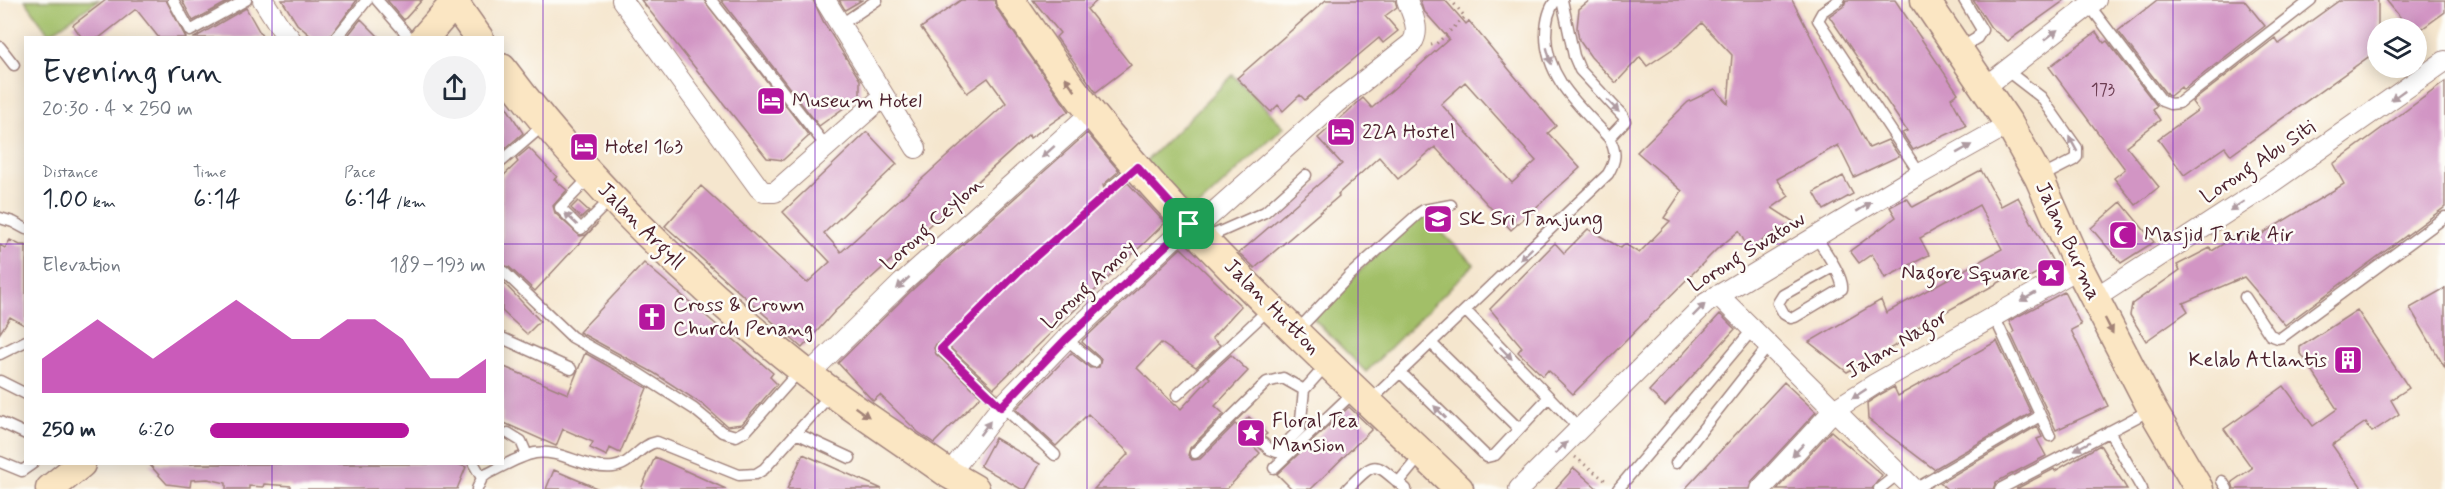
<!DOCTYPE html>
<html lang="en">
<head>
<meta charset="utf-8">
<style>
  :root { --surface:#fff; --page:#f2f2f3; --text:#1f2937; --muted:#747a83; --accent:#b5179e }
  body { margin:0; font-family:Mynerve,sans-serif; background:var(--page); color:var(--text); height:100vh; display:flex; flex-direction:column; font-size:22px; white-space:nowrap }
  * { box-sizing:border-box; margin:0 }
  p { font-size:20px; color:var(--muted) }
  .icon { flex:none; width:33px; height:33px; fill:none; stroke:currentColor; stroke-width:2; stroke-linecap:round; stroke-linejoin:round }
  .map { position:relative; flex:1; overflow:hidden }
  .side { position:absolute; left:24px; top:36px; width:480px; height:429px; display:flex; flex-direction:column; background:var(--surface); border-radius:0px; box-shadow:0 3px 15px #0003 }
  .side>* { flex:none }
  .fabs { position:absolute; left:2367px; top:18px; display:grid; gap:12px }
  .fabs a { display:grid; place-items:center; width:60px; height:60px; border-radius:50%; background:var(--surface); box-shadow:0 3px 15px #0003; font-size:30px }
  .pin { position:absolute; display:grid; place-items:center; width:51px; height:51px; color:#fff; margin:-26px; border-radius:12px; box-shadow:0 3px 9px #0006 }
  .round { display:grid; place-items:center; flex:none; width:63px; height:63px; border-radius:32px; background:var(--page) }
  .summary { display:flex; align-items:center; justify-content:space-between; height:102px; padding:0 18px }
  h1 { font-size:33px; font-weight:600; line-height:45px }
  .figures { display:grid; grid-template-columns:repeat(3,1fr); gap:9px; height:102px; padding:6px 18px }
  .figures div { display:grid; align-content:center }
  .figures b { font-size:26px; font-weight:600 }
  .figures small { font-size:16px; font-weight:400 }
  .figures p { font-size:16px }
  .chart { height:168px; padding:12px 18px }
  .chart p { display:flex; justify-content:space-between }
  .chart svg { width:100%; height:108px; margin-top:6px; fill:var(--accent); opacity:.7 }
  ul { padding:0 18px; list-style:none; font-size:20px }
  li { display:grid; grid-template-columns:96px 72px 1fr; align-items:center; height:45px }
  li i { height:15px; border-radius:8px; background:var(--accent) }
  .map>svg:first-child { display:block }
  .green { fill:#a2bf67; stroke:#766f49; stroke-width:1.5 }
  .building { fill:#d295c4; fill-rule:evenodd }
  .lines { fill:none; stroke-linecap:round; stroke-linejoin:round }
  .lane-casing { stroke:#a0827c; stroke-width:13 }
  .street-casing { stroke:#a0827c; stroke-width:22 }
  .secondary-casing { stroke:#a0827c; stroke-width:31 }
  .path { stroke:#a0827c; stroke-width:3; stroke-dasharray:1.5 4.5; stroke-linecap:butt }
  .lane { stroke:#fff; stroke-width:10 }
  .street { stroke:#fff; stroke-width:20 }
  .secondary { stroke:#fbe6c3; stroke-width:28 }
  .oneway { fill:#ae9aa0 }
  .oneway2 { fill:#a28277 }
  .route-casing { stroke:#fff; stroke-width:12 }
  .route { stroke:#b5179e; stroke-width:8 }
  .grid { fill:none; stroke:#7b2cbf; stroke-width:1.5; stroke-opacity:0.55 }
  .labels { text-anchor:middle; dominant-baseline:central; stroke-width:5; stroke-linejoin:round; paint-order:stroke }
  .number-label { font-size:18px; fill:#6c3c51 }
  .poi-label { font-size:21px; fill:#4a1f2b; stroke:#fdfcf7; text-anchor:start }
  .street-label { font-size:21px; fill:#4a1f2b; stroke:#fdfcf7 }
</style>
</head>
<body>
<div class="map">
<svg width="2445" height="489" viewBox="0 0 2445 489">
  <rect width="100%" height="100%" fill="#fdfcf7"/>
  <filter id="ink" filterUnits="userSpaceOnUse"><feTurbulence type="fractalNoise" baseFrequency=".0167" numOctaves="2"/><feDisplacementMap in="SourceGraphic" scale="12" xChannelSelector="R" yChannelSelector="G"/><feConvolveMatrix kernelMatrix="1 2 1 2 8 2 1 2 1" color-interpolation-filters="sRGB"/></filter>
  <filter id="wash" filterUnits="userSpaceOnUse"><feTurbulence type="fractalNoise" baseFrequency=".008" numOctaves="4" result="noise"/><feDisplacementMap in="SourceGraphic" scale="24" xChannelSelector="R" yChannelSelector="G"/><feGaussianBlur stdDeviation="1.35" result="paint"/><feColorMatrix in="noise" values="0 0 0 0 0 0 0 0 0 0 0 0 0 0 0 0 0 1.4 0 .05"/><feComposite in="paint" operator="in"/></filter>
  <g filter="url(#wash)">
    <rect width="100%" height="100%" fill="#f5e6ce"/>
    <path class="green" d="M25 0H99L49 34Z
      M1233 75 1284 127 1193 212 1145 162Z
      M1420 211 1474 264 1366 372 1313 318Z"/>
    <g id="blocks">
      <path class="building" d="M106 0H166L186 38H159L136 9 99 38H82L73 25Z
        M182 0H231L193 21Z
        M282 0H357L329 38H313L297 24Z
        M387 0H422L404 20Z
        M641 0H704L809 136 783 160 767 158Z
        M721 0H813L824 23 860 80V96L819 126Z
        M839 0H862L845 10Z
        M961 0H994L997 9 1069 111 1030 138 1029 135 836 310 802 348 665 226 701 186 807 283 830 262 783 212 867 132 897 164 824 233 841 252 1006 103 988 78 967 93 921 28Z
        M1033 0H1098L1087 9 1131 65 1096 92 1056 37 1060 33Z
        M1326 0H1395L1397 7 1385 16 1398 31 1383 43 1379 38 1305 100 1300 95 1283 111 1278 105 1271 112 1237 78Z
        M1420 0H1445L1466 24 1469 21 1556 126 1548 133 1580 168 1511 230 1435 147 1398 179 1379 157 1338 194 1339 196 1255 268 1239 253 1342 164 1318 138 1363 98 1372 108 1449 39 1423 10ZM1465 82 1536 161 1512 183 1441 104Z
        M1590 0H1792L1869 148 1888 140 1899 156 1854 177 1838 145 1777 179 1789 196 1772 208 1794 222 1767 237 1749 251 1739 231 1716 250 1573 394 1548 370 1543 376 1518 352 1522 347 1490 309 1555 243 1564 253 1588 229 1621 248 1625 244 1639 253 1670 221 1664 218 1682 191 1637 152 1688 102 1715 89 1728 104 1732 55 1702 23 1677 46 1647 66 1640 57 1616 83 1591 57 1579 40 1577 28 1579 9Z
        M1846 0H1895L1958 93 1951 98 1966 126 1913 150 1902 133 1907 131 1829 16 1844 6Z
        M1973 0H2065L2008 41 1991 28Z
        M2157 0H2244L2265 26 2183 90 2181 87 2170 96 2167 95 2118 31Z
        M2340 0H2378V50L2231 155 2225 147 2184 175 2158 139 2198 110 2192 102 2275 38 2279 44Z
        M2386 0H2445V12L2423 28H2409Z
        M246 8 263 38H194Z
        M361 19 380 38H346Z
        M2096 32 2104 43 2107 41 2157 106 2153 110 2160 120 2126 146 2159 187 2136 205 2114 178 2125 169 2049 67Z
        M2445 82V207L2285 325 2244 277 2183 303 2188 311 2146 341 2130 315 2132 304 2180 270 2177 265 2210 248 2212 251 2242 232 2252 240 2344 184 2333 164Z
        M502 100 523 133 506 148H502Z
        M1087 133 1119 171 1103 185 1105 193 1112 195 1128 183 1165 223 994 388 946 344 942 342 936 344 934 348 936 354 981 396 934 443 918 432 880 395 873 401 838 363 910 292Z
        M529 148 557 177 554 179 567 190 553 206 555 213 580 236 586 235 598 223 535 291 509 267 502 265V177L518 162 516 159Z
        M1981 170 2001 206 2018 197 2054 264 2020 282 2016 273 1898 338 1900 343 1847 372 1809 342 1881 300 1886 313 2002 249 1979 205 1920 238 1929 255 1885 278 1872 254 1859 263 1850 251 1896 217 1890 207 1907 198 1913 207Z
        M1843 176 1853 194 1824 210 1814 192Z
        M578 201 589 211 581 218 571 208Z
        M2121 202 2154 242 2121 263 2091 228Z
        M10 240 20 245H26V326L10 317 0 333V245L5 248Z
        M1181 248 1241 306 1212 338 1220 345 1196 367 1161 343 1137 368 1175 405 1176 404 1181 409 1210 378 1208 376 1231 355 1248 371 1215 406 1224 414 1190 448 1188 455 1192 460 1200 459 1235 424 1239 427 1249 417 1267 434 1256 441 1254 447 1260 453 1227 489H1094L1129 453 1088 414 1056 446 1016 409 1071 353 1090 368 1099 367 1101 359 1082 342 1083 340Z
        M644 263 773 373 770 377 777 384 742 424 727 426 702 404 654 373 579 332Z
        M502 281 540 321 527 334 502 311Z
        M2445 288V368L2410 308Z
        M2064 292 2081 325 2071 330 2108 406 2056 430 2011 334 2014 332 2009 321Z
        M2357 310 2409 388 2391 400 2399 414 2372 432 2366 422 2332 445 2363 489H2234L2232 482 2252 468 2224 429 2284 386 2313 426 2337 409 2300 352V347Z
        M1720 314 1735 329 1665 406 1649 391Z
        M1997 341 2031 413 1934 469 1868 419 1867 403 1881 394 1894 387 1898 396Z
        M585 353 647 388 620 453 610 448 607 456 590 448 593 442 563 429 556 446 502 422V366L568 394Z
        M1784 382 1816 412 1752 481 1749 489H1685Z
        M1349 407 1372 429 1311 489H1292L1277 474Z
        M2037 426 2042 437 2037 439 2046 456 1996 482 1993 489H1947L1940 483Z
        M1831 431 1882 475 1872 489H1777Z
        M995 438 1040 464 1026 489H1021L980 466Z
        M2100 445 2127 489H2016L2054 469 2055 471Z
        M803 454 882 489H787Z
        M655 457 726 489H641Z
        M149 464H457L466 467 457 489H291V486L264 484 263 487 249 486V489H226V483L208 479 191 480 190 487 167 484Z
        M1574 468 1598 489H1555Z
        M554 470 599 489H546Z"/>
    </g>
  </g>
  <g filter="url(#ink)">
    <use href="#blocks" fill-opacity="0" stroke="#a0827c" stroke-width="1.5"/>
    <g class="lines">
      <g class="lane-casing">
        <path id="lane" d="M173 0 190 31 246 0
          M377 0 410 38
          M711 0 826 146
          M1562 0 1574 56 1580 70 1623 116 1625 121 1609 138
          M1839 0 1823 11 1818 20 1920 174
          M2089 5 2162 101 2170 104 2179 103 2311 0
          M840 25 877 0
          M336 38 367 0
          M0 47 14 65
          M1959 49 1977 38 1982 30 1964 0
          M2006 70 2041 97 2077 148V157L2074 160 2039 178
          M502 161 546 123
          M591 176 560 208 581 229 612 198
          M1110 188 1136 167
          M0 218 13 222 26 229
          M1816 237C1823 248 1844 277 1842 289L1795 317 1791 318 1784 314 1778 303 1783 295 1833 267
          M1204 239 1265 212 1306 175
          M504 272 572 337 639 374 694 409 722 432 736 436 747 430 801 369
          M2245 297 2270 335 2278 338 2282 337 2445 217
          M1466 311 1580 429
          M1994 316 2050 436
          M1296 332 1350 275 1418 214 1424 210 1451 205
          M502 338 571 369
          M1066 339 1094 362
          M1431 343 1519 429
          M941 349 1055 455
          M0 354 26 341
          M1400 372 1487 457 1495 455 1549 397
          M0 381 26 394
          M1177 395 1269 309
          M1370 401 1608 174C1616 160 1617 152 1609 138 1581 107 1546 79 1546 35 1546 22 1548 10 1556 0
          M0 422 26 434
          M2109 431 2142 489
          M508 433 521 441 527 455
          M796 433 850 458
          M1263 443 1269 449 1277 452 1300 429 1304 390 1328 363
          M1195 453 1267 382 1283 378 1304 390
          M0 462 22 471 32 464
          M1676 463 1769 345
          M474 464 482 478
          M1274 468 1356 390
          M2222 481 2227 489
          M1398 483 1421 455
          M477 489 482 478 487 474C502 467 519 456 535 453 561 449 586 470 613 467 632 465 639 445 657 442L739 475 756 474 764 469 831 394
          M1347 489C1378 458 1373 462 1406 489
          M1618 489 1753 329
          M1879 489 1898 474
          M1915 489 2040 416
          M2000 489 2152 409"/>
      </g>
      <g class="street-casing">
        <path id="street" d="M263 0 280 27 290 38
          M622 0 759 188 764 192H775L884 96
          M825 0 916 148
          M1985 87 2096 0
          M1718 295 1914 489
          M2095 298 2264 188 2445 61
          M809 374 902 283 1091 113
          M949 474 1001 407 1066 339 1189 224 1205 220 1336 103 1412 43C1421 29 1412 15 1407 0
          M1519 489 1706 303 1920 174 2009 124
          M1761 489 1834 410 1875 384 2079 268"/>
      </g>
      <g class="secondary-casing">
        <path id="secondary" d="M452 0 479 38
          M1010 0C1037 38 1063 78 1093 115 1202 250 1334 368 1459 489
          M1925 0 2009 124 2039 178 2079 268 2152 409 2199 489
          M424 38 457 0
          M502 68C587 182 690 281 801 369 848 406 900 439 949 474L975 489
          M50 489 81 464"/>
      </g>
      <path class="path" d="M1431 45 1436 44 1465 17 1451 0
        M950 340 1018 272 1100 198
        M1575 457 1606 481"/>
      <use href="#lane" class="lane"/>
      <use href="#street" class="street"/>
      <use href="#secondary" class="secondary"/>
    </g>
    <defs><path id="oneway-solid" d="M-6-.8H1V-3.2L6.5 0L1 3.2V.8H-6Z" transform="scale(1.5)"/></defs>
    <g class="oneway">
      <use href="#oneway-solid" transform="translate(2051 35) rotate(-38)"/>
      <use href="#oneway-solid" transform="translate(1549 56) rotate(75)"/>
      <use href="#oneway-solid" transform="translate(2398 95) rotate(144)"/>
      <use href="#oneway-solid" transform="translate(1613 106) rotate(45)"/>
      <use href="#oneway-solid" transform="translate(2073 144) rotate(-119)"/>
      <use href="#oneway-solid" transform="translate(1964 149) rotate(-29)"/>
      <use href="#oneway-solid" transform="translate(1048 152) rotate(138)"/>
      <use href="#oneway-solid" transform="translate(2237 206) rotate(147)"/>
      <use href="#oneway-solid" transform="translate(1864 207) rotate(-31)"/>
      <use href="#oneway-solid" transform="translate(571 219) rotate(-136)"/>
      <use href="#oneway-solid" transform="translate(1526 254) rotate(136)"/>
      <use href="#oneway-solid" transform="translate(903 283) rotate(137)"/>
      <use href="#oneway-solid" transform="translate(2028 297) rotate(151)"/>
      <use href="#oneway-solid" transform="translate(1699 310) rotate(-45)"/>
      <use href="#oneway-solid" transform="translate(1506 353) rotate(46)"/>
      <use href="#oneway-solid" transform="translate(1859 394) rotate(147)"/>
      <use href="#oneway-solid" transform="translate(1440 412) rotate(-135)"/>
      <use href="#oneway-solid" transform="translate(985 428) rotate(-53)"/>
      <use href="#oneway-solid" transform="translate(2082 446) rotate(152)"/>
      <use href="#oneway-solid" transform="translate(1561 448) rotate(-44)"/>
      <use href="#oneway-solid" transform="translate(1798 450) rotate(133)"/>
    </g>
    <g class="oneway2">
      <use href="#oneway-solid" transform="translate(1070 84) rotate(-126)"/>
      <use href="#oneway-solid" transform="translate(2109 326) rotate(63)"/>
      <use href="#oneway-solid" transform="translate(862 412) rotate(35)"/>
    </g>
  </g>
  <g class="lines" filter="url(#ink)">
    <g class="route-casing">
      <path id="route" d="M1137 167 1189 224 1066 339 1001 407 941 349 1018 272Z"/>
    </g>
    <use href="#route" class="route"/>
  </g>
  <path class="grid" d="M272 0V38M543 0V489M815 0V489M1087 0V489M1358 0V489M1630 0V489M1902 0V489M2173 0V489M0 244H26M502 244H2445M272 464V489"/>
  <defs>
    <g id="hotel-square" transform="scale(1.5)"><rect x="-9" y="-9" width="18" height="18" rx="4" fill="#b5179e" stroke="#fdfcf7"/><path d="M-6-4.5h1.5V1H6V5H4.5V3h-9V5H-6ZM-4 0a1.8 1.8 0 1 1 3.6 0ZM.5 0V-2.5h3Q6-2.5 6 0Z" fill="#fff"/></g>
    <g id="school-square" transform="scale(1.5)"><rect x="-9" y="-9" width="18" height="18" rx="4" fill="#b5179e" stroke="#fdfcf7"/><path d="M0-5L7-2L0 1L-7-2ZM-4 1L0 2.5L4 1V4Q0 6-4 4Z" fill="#fff"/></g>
    <g id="mosque-square" transform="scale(1.5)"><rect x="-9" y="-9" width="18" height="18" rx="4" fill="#b5179e" stroke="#fdfcf7"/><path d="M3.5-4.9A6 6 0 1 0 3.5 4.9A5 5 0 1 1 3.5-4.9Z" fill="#fff"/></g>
    <g id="sight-square" transform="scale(1.5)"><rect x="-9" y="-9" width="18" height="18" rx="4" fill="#b5179e" stroke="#fdfcf7"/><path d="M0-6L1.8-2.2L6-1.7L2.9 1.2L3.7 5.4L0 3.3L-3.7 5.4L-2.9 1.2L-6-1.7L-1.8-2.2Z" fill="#fff"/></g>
    <g id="church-square" transform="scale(1.5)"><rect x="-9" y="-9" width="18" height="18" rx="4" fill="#b5179e" stroke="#fdfcf7"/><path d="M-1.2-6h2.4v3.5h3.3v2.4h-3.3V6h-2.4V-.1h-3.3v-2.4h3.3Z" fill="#fff"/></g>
    <g id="building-square" transform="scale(1.5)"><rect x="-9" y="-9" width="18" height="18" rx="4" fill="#b5179e" stroke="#fdfcf7"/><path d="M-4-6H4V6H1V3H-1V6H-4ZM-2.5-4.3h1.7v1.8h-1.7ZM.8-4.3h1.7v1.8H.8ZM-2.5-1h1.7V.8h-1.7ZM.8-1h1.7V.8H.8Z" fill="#fff"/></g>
  </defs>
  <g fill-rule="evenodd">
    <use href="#hotel-square" x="771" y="101"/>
    <use href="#hotel-square" x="1341" y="132"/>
    <use href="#hotel-square" x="584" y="147"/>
    <use href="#school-square" x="1438" y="219"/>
    <use href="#mosque-square" x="2123" y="235"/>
    <use href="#sight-square" x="2051" y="273"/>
    <use href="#church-square" x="652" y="317"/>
    <use href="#building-square" x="2348" y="360"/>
    <use href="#sight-square" x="1251" y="433"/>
  </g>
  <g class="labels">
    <g class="number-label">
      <text x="2103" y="90">173</text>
    </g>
    <g class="poi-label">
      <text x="792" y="101">Museum Hotel</text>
      <text x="1362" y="132">22A Hostel</text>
      <text x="605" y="147">Hotel 163</text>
      <text x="1459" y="219">SK Sri Tanjung</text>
      <text x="2144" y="235">Masjid Tarik Air</text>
      <text x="2030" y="273" text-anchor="end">Nagore Square</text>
      <text x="673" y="305">Cross &amp; Crown<tspan x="673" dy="24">Church Penang</tspan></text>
      <text x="2327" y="360" text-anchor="end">Kelab Atlantis</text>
      <text x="1272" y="421">Floral Tea<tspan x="1272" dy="24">Mansion</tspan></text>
    </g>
    <g class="street-label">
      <text transform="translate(2258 162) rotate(-34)">Lorong Abu Siti</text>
      <text transform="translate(932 224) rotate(-42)">Lorong Ceylon</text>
      <text transform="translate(641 226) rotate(45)">Jalan Argyll</text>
      <text transform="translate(2068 241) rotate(65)">Jalan Burma</text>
      <text transform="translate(1747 252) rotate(-32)">Lorong Swatow</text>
      <text transform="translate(1089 285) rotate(-43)">Lorong Amoy</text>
      <text transform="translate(1272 307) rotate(45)">Jalan Hutton</text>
      <text transform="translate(1897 344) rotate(-31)">Jalan Nagor</text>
    </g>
  </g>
</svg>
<div class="fabs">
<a><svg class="icon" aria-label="layers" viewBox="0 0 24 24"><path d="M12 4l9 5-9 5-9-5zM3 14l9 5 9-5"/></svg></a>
</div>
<div class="pin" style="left:1189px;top:224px;background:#1e9e55"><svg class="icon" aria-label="arrive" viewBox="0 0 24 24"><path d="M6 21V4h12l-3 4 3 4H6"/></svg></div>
<section class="side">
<div class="summary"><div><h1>Evening run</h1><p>20:30 · 4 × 250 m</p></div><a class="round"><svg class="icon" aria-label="share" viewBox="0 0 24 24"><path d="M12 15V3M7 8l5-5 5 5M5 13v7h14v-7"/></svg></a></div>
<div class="figures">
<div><p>Distance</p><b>1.00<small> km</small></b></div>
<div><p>Time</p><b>6:14</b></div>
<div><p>Pace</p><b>6:14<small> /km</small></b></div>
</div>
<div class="chart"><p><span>Elevation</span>189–193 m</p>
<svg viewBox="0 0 160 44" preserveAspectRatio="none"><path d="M0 44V30L10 22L20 14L30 22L40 30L50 22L60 14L70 6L80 14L90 22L100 22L110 14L120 14L130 22L140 38L150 38L160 30V44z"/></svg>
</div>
<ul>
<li><b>250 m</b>6:20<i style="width:72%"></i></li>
</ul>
</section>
</div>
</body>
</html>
